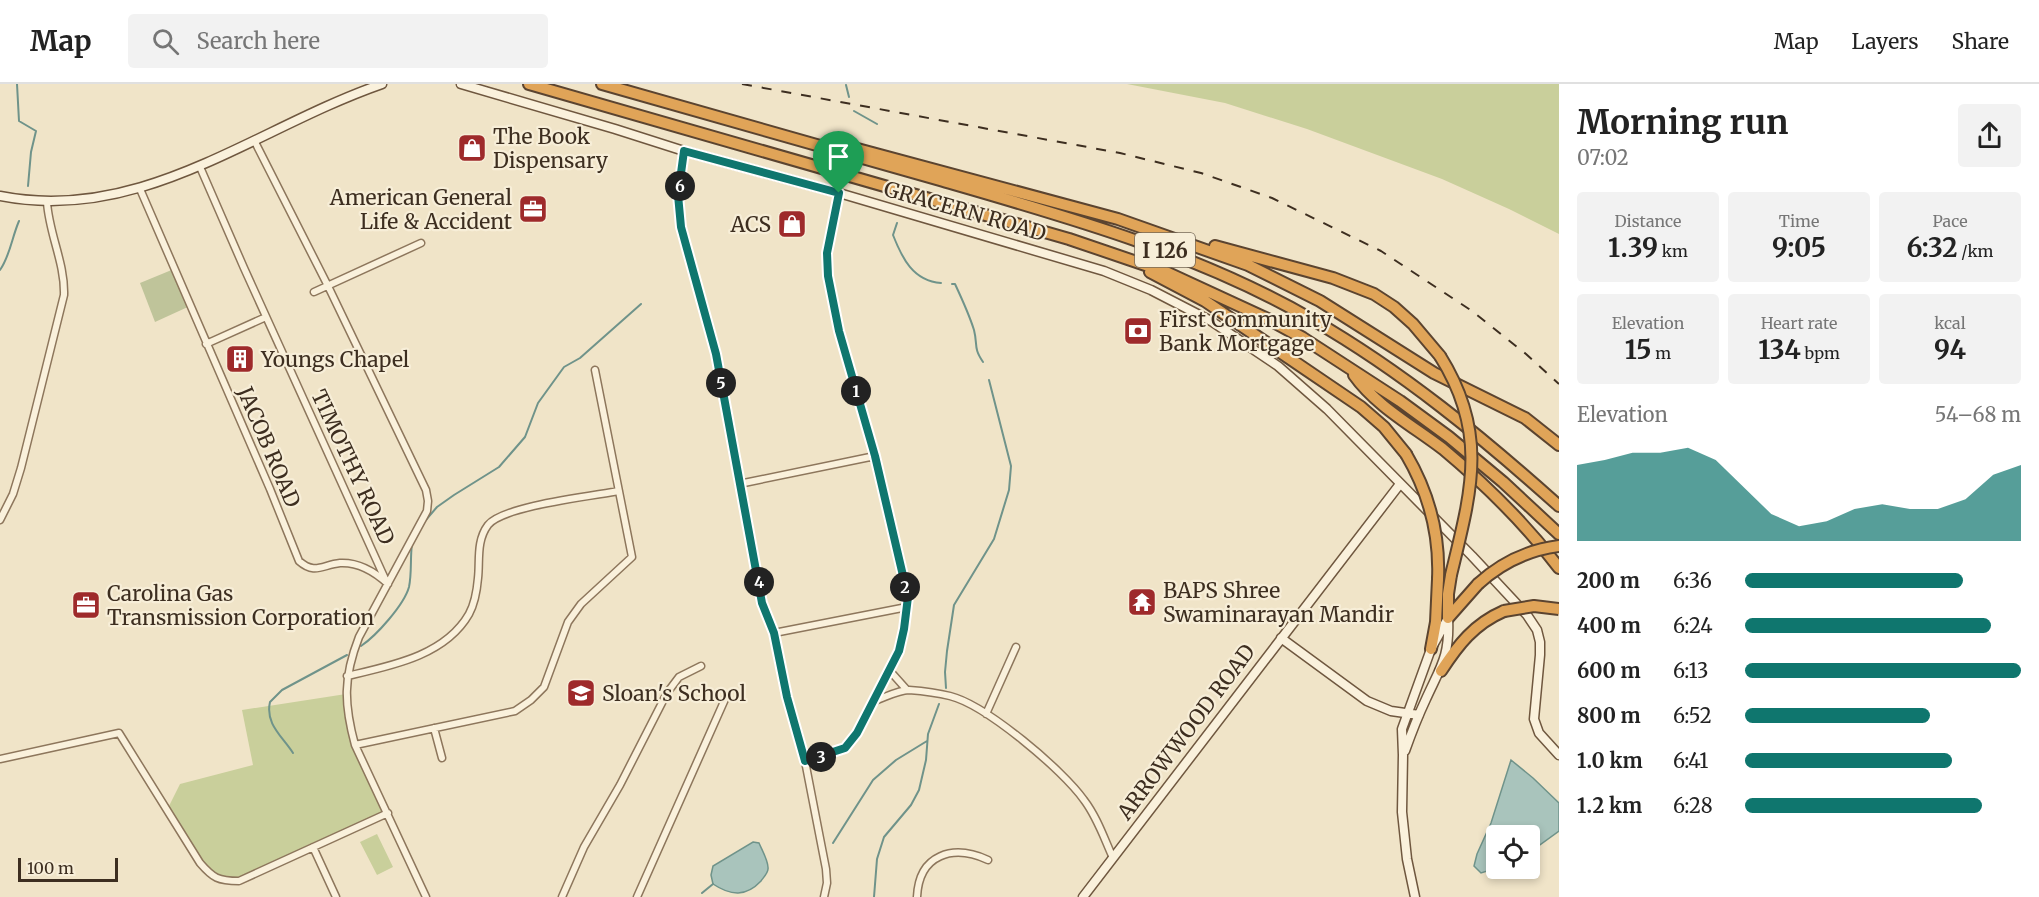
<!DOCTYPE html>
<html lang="en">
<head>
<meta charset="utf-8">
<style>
  :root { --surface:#fff; --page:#f2f2f2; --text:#222; --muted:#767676; --line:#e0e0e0; --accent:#0f766e }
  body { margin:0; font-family:Merriweather,serif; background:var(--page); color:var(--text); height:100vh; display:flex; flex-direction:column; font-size:22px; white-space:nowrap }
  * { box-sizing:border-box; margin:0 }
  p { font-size:20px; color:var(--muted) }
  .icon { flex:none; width:33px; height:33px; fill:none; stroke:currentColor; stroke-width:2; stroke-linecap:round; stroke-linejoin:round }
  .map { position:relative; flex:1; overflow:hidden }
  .details { display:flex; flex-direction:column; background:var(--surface); width:480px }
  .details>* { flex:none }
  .fabs { position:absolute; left:1486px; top:741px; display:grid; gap:12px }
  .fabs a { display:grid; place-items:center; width:54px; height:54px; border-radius:6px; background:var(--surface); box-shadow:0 3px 9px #0003; font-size:30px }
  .scale { position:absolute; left:18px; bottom:15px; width:100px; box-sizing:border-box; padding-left:6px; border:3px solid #3d2e20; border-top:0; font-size:16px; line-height:21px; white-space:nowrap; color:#3d2e20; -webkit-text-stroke:4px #f7eed8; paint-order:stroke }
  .pin { position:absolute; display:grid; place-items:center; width:51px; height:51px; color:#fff; margin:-62px -26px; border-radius:50% 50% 50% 0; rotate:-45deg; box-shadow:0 0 6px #0007 }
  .pin .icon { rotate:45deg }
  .km { position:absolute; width:30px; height:30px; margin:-15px; border-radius:50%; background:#222; color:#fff; font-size:16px; line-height:30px; text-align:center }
  .round { display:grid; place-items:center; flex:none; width:63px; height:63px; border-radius:6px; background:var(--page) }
  .overview { display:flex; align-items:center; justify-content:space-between; height:102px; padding:0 18px }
  h1 { font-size:33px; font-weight:700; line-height:45px }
  .stats { display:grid; grid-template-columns:repeat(3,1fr); gap:9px; height:102px; padding:6px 18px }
  .stats div { display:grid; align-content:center; border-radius:6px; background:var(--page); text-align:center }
  .stats b { font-size:26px; font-weight:700 }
  .stats small { font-size:16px; font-weight:400 }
  .stats p { font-size:16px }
  .chart { height:168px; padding:12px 18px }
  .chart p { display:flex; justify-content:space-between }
  .chart svg { width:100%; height:108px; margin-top:6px; fill:var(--accent); opacity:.7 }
  ul { padding:0 18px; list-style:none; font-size:20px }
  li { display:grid; grid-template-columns:96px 72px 1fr; align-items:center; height:45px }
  li i { height:15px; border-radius:8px; background:var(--accent) }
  header { display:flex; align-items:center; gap:36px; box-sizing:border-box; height:84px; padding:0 30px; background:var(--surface); border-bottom:2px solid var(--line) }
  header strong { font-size:28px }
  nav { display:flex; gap:33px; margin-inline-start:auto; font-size:21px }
  .search { width:420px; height:54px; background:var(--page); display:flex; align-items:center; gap:15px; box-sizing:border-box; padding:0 21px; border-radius:6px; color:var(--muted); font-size:22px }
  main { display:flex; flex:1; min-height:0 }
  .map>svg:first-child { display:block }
  .green { fill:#c9cf9b }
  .cemetery { fill:#bfc49a }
  .water { fill:#a9c4bc; stroke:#6f938a; stroke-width:1.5 }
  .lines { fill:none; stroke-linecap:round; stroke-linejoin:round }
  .stream { stroke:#6f938a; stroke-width:2 }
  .street-casing { stroke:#8d765c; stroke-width:9 }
  .secondary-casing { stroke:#6f573f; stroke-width:11 }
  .highway-casing { stroke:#5b4430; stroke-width:14 }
  .street { stroke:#faf1dc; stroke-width:6 }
  .secondary { stroke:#faf1dc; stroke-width:8 }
  .highway { stroke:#e0a458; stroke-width:10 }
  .rail { stroke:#3d2e20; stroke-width:2; stroke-dasharray:10 10; stroke-linecap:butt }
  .highway-bridge-casing { stroke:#5b4430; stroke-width:14; stroke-linecap:butt }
  .highway-bridge { stroke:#e0a458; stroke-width:10 }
  .route-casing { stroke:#fff; stroke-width:12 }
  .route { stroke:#0f766e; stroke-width:8 }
  .labels { text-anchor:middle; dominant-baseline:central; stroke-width:4.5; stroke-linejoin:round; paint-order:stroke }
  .shield { fill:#f7eed8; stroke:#756857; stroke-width:1.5 }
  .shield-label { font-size:20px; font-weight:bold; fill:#3d2e20 }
  .poi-label { font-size:21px; fill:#3d2e20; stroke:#f7eed8; text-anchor:start }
  .street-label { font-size:21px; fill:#3d2e20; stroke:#f7eed8 }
</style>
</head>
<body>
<header>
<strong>Map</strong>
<div class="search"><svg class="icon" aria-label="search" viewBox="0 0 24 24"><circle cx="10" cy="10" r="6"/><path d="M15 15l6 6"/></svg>Search here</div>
<nav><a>Map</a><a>Layers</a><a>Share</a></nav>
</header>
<main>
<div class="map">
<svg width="1559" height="813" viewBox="0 0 1559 813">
  <rect width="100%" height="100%" fill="#f0e4c8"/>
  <path class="green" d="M1127 0H1559V150L1509 125 1442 95 1307 45 1225 19Z
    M346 610 351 644 388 729 239 797 211 792 167 726 180 700 253 681 242 626Z
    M377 750 393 783 377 791 360 758Z"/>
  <path class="cemetery" d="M174 185 190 222 155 238 140 199Z"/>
  <path class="water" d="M1511 676 1533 694 1559 719V747L1530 768V752H1497V784L1481 789 1474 782 1477 770 1491 739Z
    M753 758 759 759C762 766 769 778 768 785 768 789 763 794 761 797 746 813 731 812 713 800L711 791 713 782Z"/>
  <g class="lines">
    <path class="stream" d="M17 0 19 37 36 47 31 68 28 102
      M846 1 849 13
      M854 27 877 40
      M897 139 893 151C902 174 913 197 941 199
      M0 186C10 172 12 153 19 137
      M952 200H955C962 215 969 230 974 246 978 262 973 263 983 278
      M425 437 437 423 454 411 499 383 525 353 538 319 564 283 580 274 641 220
      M361 562C376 552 404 521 409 503 412 489 410 474 412 460
      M946 604 945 588 947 567 954 521 994 455 1009 406 1011 382 989 296
      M293 669C282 652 265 640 270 618L282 606 347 571
      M833 759 873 696 896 676 927 657
      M702 809 713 800
      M874 813 877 775 884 753 911 721 919 706 926 676 928 650 939 620"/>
    <g class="street-casing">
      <path id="street" d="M254 56 328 202 426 406 428 417 427 427 359 553C343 594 344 620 355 661L426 813
        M684 67 678 111 681 143 716 270 762 519 774 549 787 613 805 677 826 785 827 799 824 813
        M200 83 244 184 386 497
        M140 105 270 405 299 477C315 491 322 481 340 479 359 478 374 487 388 500
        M314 208 421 159
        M206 260 266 233
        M739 400 875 372
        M0 436 13 410 21 384 64 211C65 179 49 150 47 118
        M774 549 907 523
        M890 587 907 606
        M347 592C390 582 445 572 469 530 475 519 477 506 478 494 480 477 476 457 488 441 503 422 592 412 619 407
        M874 617C884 614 898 606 909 606 922 607 938 609 950 612 986 621 1063 686 1084 716 1097 733 1104 754 1113 774
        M986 630 1016 563
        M434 644 442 674
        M355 661 515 627 531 616 544 603 568 538 581 520 632 473 595 286
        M0 675 119 649 200 779C213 794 218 797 239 797L388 729
        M805 677 845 665 857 649 899 567 904 545 908 513 875 372 839 247 828 192 827 169 839 109
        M313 763 336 813
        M562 813 584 763 620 701 667 609 679 593 701 582
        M637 813 726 613
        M917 813C919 770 953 760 988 776"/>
    </g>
    <g class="secondary-casing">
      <path id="secondary" d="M461 0 615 45 684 67 839 109 1104 187 1151 206 1211 237 1278 282 1327 325 1472 472 1527 531 1537 546 1540 558V571L1534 635 1539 649 1559 671
        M0 112C142 140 255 44 382 0
        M1281 554 1367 617 1391 627 1419 631
        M1405 667C1411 650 1418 632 1426 615 1441 582 1450 572 1448 534
        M1083 813 1400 400
        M1415 813 1407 775 1402 728 1403 671 1402 645 1431 565 1448 534"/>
    </g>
    <g class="highway-casing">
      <path id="highway" d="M529 0 1069 155 1166 188 1270 236 1303 254 1400 317 1449 353 1503 398 1559 450
        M602 0C714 32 827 64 940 96 1068 133 1197 169 1313 236 1403 288 1482 353 1559 422
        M850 63 1118 135 1248 181 1320 217 1434 289 1525 334 1559 361
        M1215 162 1333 194 1374 210 1394 223 1413 240 1440 272
        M1150 188 1205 217 1361 323 1384 343 1406 370
        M1354 291C1376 322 1413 342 1443 365 1486 401 1525 439 1559 484
        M1448 534 1478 500
        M1448 534V510L1451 491
        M1431 565 1436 538 1438 495
        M1441 587C1458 561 1474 540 1504 527"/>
    </g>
    <use href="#street" class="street"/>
    <use href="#secondary" class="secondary"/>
    <use href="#highway" class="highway"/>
    <path class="rail" d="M742 0 1120 69 1201 89 1272 114 1381 167 1472 227 1526 270 1559 300"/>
    <g class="highway-bridge-casing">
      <path id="highway-bridge" d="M1440 272C1489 350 1471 408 1451 491
        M1406 370C1429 409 1440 449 1438 495
        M1478 500C1501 479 1528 466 1559 462
        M1504 527 1534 522 1559 525"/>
    </g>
    <use href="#highway-bridge" class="highway-bridge"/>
  </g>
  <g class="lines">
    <g class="route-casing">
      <path id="route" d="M684 67 839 109 827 169 828 192 839 247 875 372 908 513 904 545 899 567 857 649 845 664 805 677 787 613 774 549 762 519 716 270 681 143 678 111Z"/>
    </g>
    <use href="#route" class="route"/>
  </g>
  <defs>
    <g id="shop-square" transform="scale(1.5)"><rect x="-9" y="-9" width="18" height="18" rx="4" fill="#9e2a2b" stroke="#f7eed8"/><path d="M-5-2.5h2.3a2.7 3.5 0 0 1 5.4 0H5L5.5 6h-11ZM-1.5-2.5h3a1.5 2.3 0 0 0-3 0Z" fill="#fff"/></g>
    <g id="office-square" transform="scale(1.5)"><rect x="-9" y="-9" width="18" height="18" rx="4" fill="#9e2a2b" stroke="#f7eed8"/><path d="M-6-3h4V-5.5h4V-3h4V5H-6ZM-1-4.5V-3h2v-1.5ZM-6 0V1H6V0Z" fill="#fff"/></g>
    <g id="bank-square" transform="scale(1.5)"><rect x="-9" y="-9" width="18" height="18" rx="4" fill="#9e2a2b" stroke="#f7eed8"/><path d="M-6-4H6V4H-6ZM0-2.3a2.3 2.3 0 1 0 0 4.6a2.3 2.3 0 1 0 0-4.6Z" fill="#fff"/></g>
    <g id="building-square" transform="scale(1.5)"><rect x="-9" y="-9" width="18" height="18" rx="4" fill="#9e2a2b" stroke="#f7eed8"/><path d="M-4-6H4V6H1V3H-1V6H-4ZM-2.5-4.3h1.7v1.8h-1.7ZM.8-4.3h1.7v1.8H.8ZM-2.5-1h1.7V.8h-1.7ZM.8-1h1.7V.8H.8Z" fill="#fff"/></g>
    <g id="temple-square" transform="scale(1.5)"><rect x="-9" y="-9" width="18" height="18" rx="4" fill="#9e2a2b" stroke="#f7eed8"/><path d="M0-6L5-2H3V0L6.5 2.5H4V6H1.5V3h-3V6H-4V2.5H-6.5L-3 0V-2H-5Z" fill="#fff"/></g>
    <g id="school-square" transform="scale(1.5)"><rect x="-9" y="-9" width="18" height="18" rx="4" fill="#9e2a2b" stroke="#f7eed8"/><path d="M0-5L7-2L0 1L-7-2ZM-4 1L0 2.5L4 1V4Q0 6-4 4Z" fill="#fff"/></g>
  </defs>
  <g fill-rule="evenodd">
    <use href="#shop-square" x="472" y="64"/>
    <use href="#office-square" x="533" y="125"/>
    <use href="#shop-square" x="792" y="140"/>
    <use href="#bank-square" x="1138" y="247"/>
    <use href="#building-square" x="240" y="275"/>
    <use href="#temple-square" x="1142" y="518"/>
    <use href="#office-square" x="86" y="521"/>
    <use href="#school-square" x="581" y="609"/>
  </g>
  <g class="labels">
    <rect class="shield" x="1135" y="149" width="60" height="34" rx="4.5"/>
    <g class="shield-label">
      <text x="1165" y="166">I 126</text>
    </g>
    <g class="poi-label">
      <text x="493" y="52">The Book<tspan x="493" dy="24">Dispensary</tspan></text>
      <text x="512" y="113" text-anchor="end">American General<tspan x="512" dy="24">Life &amp; Accident</tspan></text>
      <text x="771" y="140" text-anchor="end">ACS</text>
      <text x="1159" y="235">First Community<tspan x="1159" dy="24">Bank Mortgage</tspan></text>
      <text x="261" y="275">Youngs Chapel</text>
      <text x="1163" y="506">BAPS Shree<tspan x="1163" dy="24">Swaminarayan Mandir</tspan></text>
      <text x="107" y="509">Carolina Gas<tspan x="107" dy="24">Transmission Corporation</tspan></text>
      <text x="602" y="609">Sloan's School</text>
    </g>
    <g class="street-label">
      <text transform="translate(965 127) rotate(16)">GRACERN ROAD</text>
      <text transform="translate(269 363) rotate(67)">JACOB ROAD</text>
      <text transform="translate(353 383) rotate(65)">TIMOTHY ROAD</text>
      <text transform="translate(1186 648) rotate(-53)">ARROWWOOD ROAD</text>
    </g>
  </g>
</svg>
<div class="fabs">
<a><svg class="icon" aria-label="locate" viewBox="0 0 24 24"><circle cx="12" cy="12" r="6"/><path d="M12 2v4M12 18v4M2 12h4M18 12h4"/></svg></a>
</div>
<div class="scale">100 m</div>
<div class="pin" style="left:839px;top:109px;background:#1e9e55"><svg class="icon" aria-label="arrive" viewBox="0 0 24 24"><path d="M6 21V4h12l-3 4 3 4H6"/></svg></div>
<b class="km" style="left:856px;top:307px">1</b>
<b class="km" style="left:905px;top:503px">2</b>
<b class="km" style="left:821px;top:673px">3</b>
<b class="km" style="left:759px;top:498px">4</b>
<b class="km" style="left:721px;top:299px">5</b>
<b class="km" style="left:680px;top:102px">6</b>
</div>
<section class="details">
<div class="overview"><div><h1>Morning run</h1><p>07:02</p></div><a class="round"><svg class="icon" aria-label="share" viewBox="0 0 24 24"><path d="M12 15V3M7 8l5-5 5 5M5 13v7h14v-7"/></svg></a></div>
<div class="stats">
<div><p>Distance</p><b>1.39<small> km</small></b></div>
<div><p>Time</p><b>9:05</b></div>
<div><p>Pace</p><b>6:32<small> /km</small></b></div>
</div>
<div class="stats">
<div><p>Elevation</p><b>15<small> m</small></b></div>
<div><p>Heart rate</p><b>134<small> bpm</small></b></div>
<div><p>kcal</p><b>94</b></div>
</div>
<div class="chart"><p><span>Elevation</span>54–68 m</p>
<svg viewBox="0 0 160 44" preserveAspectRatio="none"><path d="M0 44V13L10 11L20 8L30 8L40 6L50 11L60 22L70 33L80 38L90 36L100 31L110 29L120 31L130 31L140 27L150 17L160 13V44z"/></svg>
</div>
<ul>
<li><b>200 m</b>6:36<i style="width:79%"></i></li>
<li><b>400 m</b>6:24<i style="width:89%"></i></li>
<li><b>600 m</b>6:13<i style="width:100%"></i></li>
<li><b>800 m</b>6:52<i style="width:67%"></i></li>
<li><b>1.0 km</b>6:41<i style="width:75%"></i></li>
<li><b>1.2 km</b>6:28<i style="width:86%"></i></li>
</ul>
</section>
</main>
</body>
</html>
